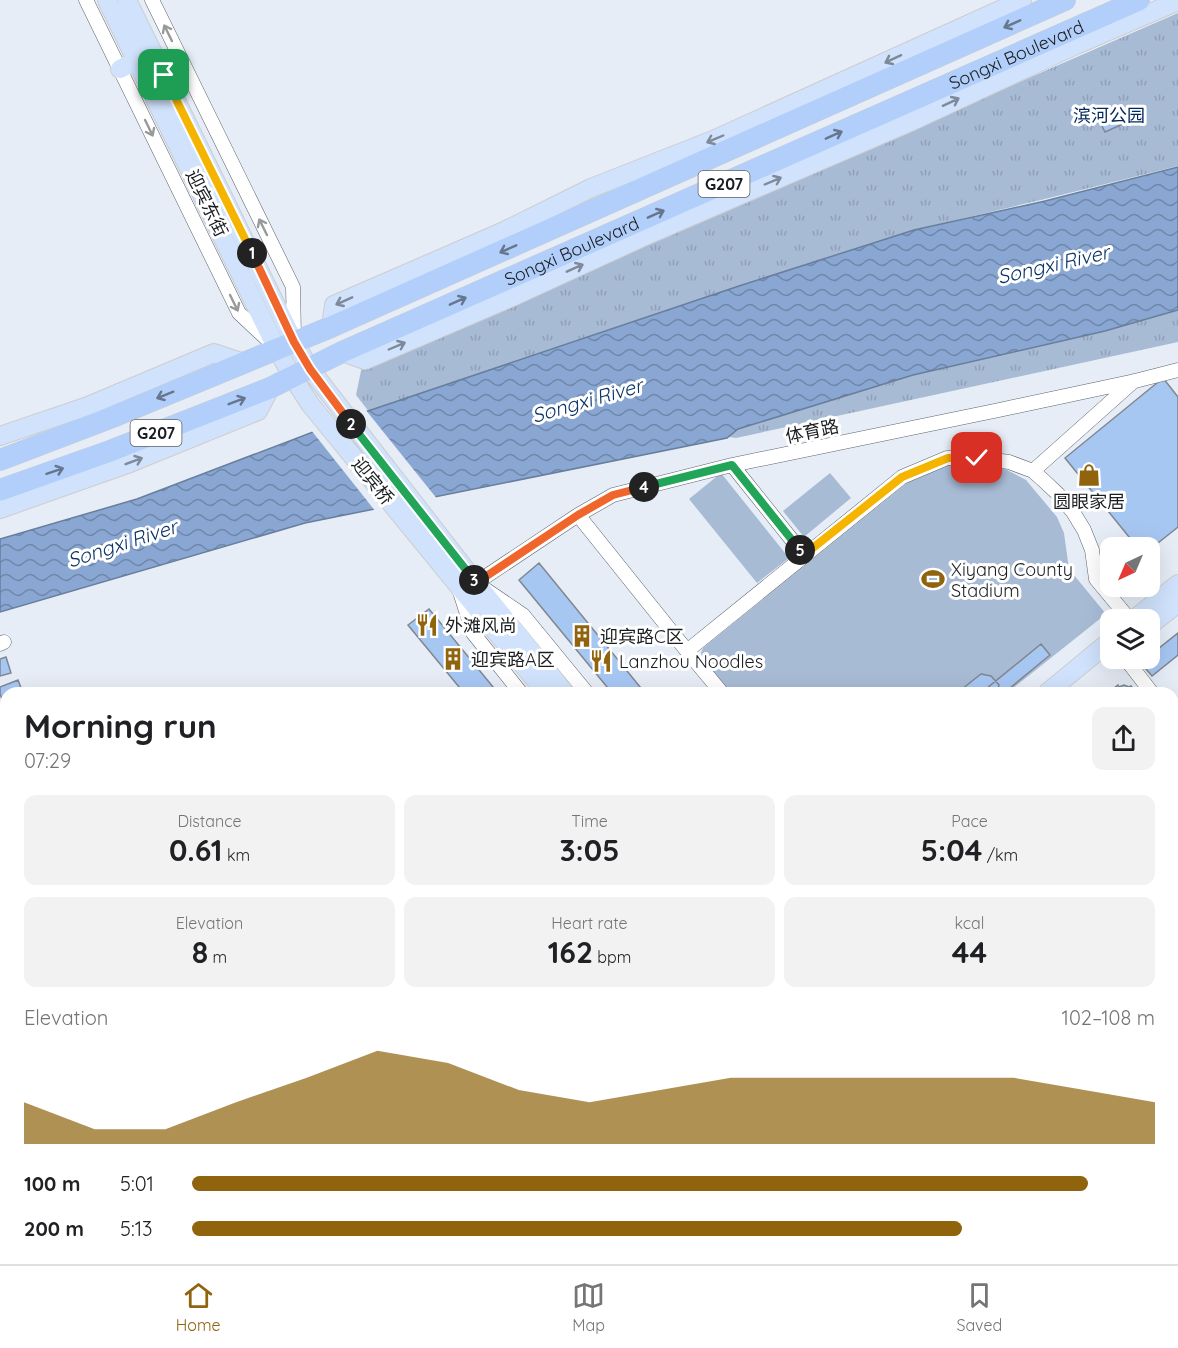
<!DOCTYPE html>
<html lang="en">
<head>
<meta charset="utf-8">
<style>
  :root { --surface:#fff; --page:#f2f2f2; --text:#202124; --muted:#757577; --line:#e0e0e0; --accent:#90630d }
  body { margin:0; font-family:Quicksand,"Noto Sans SC",sans-serif; background:var(--page); color:var(--text); height:100vh; display:flex; flex-direction:column; font-size:22px; white-space:nowrap }
  * { box-sizing:border-box; margin:0 }
  p { font-size:20px; color:var(--muted) }
  .icon { flex:none; width:33px; height:33px; fill:none; stroke:currentColor; stroke-width:2; stroke-linecap:round; stroke-linejoin:round }
  .map { position:relative; flex:1; overflow:hidden }
  .details { position:absolute; left:0px; top:687px; width:1179px; height:578px; display:flex; flex-direction:column; background:var(--surface); border-radius:18px 18px 0 0; box-shadow:0 6px 24px #0002 }
  .details>* { flex:none }
  .needle { width:39px; rotate:224deg }
  .controls { position:absolute; left:1100px; top:537px; display:grid; gap:12px }
  .controls a { display:grid; place-items:center; width:60px; height:60px; border-radius:12px; background:var(--surface); box-shadow:0 6px 24px #0002; font-size:30px }
  .pin { position:absolute; display:grid; place-items:center; width:51px; height:51px; color:#fff; margin:-26px; border-radius:12px; box-shadow:0 3px 9px #0006 }
  .km { position:absolute; width:30px; height:30px; margin:-15px; border-radius:50%; background:#222; color:#fff; font-size:16px; line-height:30px; text-align:center }
  .round { display:grid; place-items:center; flex:none; width:63px; height:63px; border-radius:12px; background:var(--page) }
  .headline { display:flex; align-items:center; justify-content:space-between; height:102px; padding:0 24px }
  h1 { font-size:33px; font-weight:800; line-height:45px }
  .figures { display:grid; grid-template-columns:repeat(3,1fr); gap:9px; height:102px; padding:6px 24px }
  .figures div { display:grid; align-content:center; border-radius:12px; background:var(--page); text-align:center }
  .figures b { font-size:30px; font-weight:800 }
  .figures small { font-size:16px; font-weight:400 }
  .figures p { font-size:16px }
  .chart { height:168px; padding:12px 24px }
  .chart p { display:flex; justify-content:space-between }
  .chart svg { width:100%; height:108px; margin-top:6px; fill:var(--accent); opacity:.7 }
  ul { padding:0 24px; list-style:none; font-size:20px }
  li { display:grid; grid-template-columns:96px 72px 1fr; align-items:center; height:45px }
  li i { height:15px; border-radius:8px; background:var(--accent) }
  .tabs { display:flex; justify-content:space-around; align-items:center; height:84px; border-top:2px solid var(--line); background:var(--surface); font-size:16px; color:var(--muted) }
  .tabs a { display:grid; justify-items:center; gap:3px }
  .tabs .active { color:var(--accent) }
  .map>svg:first-child { display:block }
  .built { fill:#d7e3f3 }
  .grass { fill:url(#grass-tufts) }
  .pitch { fill:#a8bbd5 }
  .water { fill:url(#water-waves); stroke:#687e9d; stroke-width:1.5 }
  .pier { fill:#e6edf6 }
  .building { fill:#a7c7f3; stroke:#81878f; stroke-width:1.5 }
  .lines { fill:none; stroke-linecap:round; stroke-linejoin:round }
  .minor-casing { stroke:#5f656d; stroke-width:15 }
  .major-casing { stroke:#cdcdce; stroke-width:20 }
  .highway-casing { stroke:#cdcdce; stroke-width:22 }
  .minor { stroke:#fff; stroke-width:14 }
  .major { stroke:#d0e2fc; stroke-width:18 }
  .highway { stroke:#b1cffa; stroke-width:21 }
  .oneway { stroke:#66768d }
  .oneway2 { stroke:#98999b }
  .oneway3 { stroke:#7e8999 }
  .split-1-casing { stroke:#fff; stroke-width:12 }
  .split-2-casing { stroke:#fff; stroke-width:12 }
  .split-3-casing { stroke:#fff; stroke-width:12 }
  .split-4-casing { stroke:#fff; stroke-width:12 }
  .split-5-casing { stroke:#fff; stroke-width:12 }
  .split-6-casing { stroke:#fff; stroke-width:12 }
  .split-1 { stroke:#f5b400; stroke-width:8 }
  .split-2 { stroke:#f0652b; stroke-width:8 }
  .split-3 { stroke:#22a559; stroke-width:8 }
  .split-4 { stroke:#f0652b; stroke-width:8 }
  .split-5 { stroke:#22a559; stroke-width:8 }
  .split-6 { stroke:#f5b400; stroke-width:8 }
  .labels { text-anchor:middle; dominant-baseline:central; stroke-width:6; stroke-linejoin:round; paint-order:stroke }
  .shield { fill:#fff; stroke:#5f6163; stroke-width:1.5 }
  .shield-label { font-size:16px; font-weight:bold; fill:#1a1d20 }
  .street-label { font-size:18px; fill:#1a1d20; stroke:#fff }
  .park-label { font-size:18px; fill:#002759; stroke:#fff }
  .poi-label { font-size:18px; fill:#1a1d20; stroke:#fff; text-anchor:start }
  .water-label { font-size:20px; font-style:italic; fill:#0b3468; stroke:#fff }
</style>
</head>
<body>
<div class="map">
<svg width="1178" height="1264" viewBox="0 0 1178 1264">
  <defs>
    <pattern id="grass-tufts" width="24" height="20" patternUnits="userSpaceOnUse" patternTransform="scale(1.5)"><rect width="24" height="20" fill="#a8bbd5"/><path d="M3 7l-1-3M5 7V3M7 7l1-3M15 17l-1-3M17 17v-4M19 17l1-3" fill="none" stroke="#90a0b7"/></pattern>
    <pattern id="water-waves" width="16" height="10" patternUnits="userSpaceOnUse" patternTransform="scale(1.5)"><rect width="16" height="10" fill="#89a7d2"/><path d="M0 5q4-4 8 0t8 0" fill="none" stroke="#6f87aa"/></pattern>
  </defs>
  <rect width="100%" height="100%" fill="#e6edf6"/>
  <path class="built" d="M1178 817V1026L1173 1030V821Z
    M386 1258H566L570 1264H379Z
    M696 1258H913L917 1264H689Z"/>
  <path class="grass" d="M1178 13V166L1045 199 914 230 370 413 356 395 362 366 519 300Z
    M1178 302V342L736 438 722 436 737 425 909 369Z"/>
  <path class="pitch" d="M988 464 1007 470 1026 480 1057 517 1064 533 1069 569 1106 614 1007 693H729L703 660 701 653 703 648 908 482 928 470 946 465Z
    M721 473 789 558 757 583 689 499Z
    M830 473 851 498 804 537 783 511Z"/>
  <path class="water" d="M1178 167V310L1105 331 913 375 738 429 727 438 305 523 0 612V539L137 499 368 411 739 286 914 230 1045 201Z"/>
  <path class="pier" d="M365 409 438 500 376 512 311 430Z"/>
  <path class="building" d="M1120 110 1125 123 1105 132 1099 120Z
    M1163 378 1178 397V527L1149 550V548H1138L1065 458Z
    M539 563 645 693H612L519 580Z
    M429 609 498 693H464L408 625Z
    M1178 633V655L1152 676 1145 668 1148 665V661L1150 659 1149 656Z
    M1041 644 1050 655 1004 693H981Z
    M6 657 11 673 0 676V659Z
    M981 674 991 676 999 685 997 693H957Z
    M18 680 23 693H6V709L0 694V687Z
    M1118 685 1119 687 1124 685 1129 687 1131 686 1135 691 1133 693H1108Z
    M0 731 6 749V761L0 763Z
    M1173 769 1178 775V806L1176 807 1173 803Z
    M1173 917 1178 923V980L1173 973Z
    M0 920 6 928V975L0 967Z
    M1178 1029V1058L1173 1062V1033Z
    M1173 1096 1178 1103V1133L1173 1127Z
    M1178 1177V1209L1173 1213V1181Z
    M0 1228 6 1235V1258H13L16 1264H0Z
    M146 1258H171L175 1264H142L141 1262Z
    M213 1258H231L235 1264H217Z
    M278 1258H302L307 1264H283Z
    M397 1258H427L420 1264H390Z
    M480 1258H533L538 1264H481L478 1260Z
    M570 1258H602L606 1264H575Z
    M709 1258H750L755 1264H711L707 1260Z
    M928 1258H961L963 1261 958 1264H932Z"/>
  <g class="lines">
    <g class="minor-casing">
      <path id="minor" d="M86 0 239 313 270 342
        M152 0 293 287 294 336
        M732 465 804 555
        M1033 471 1134 381
        M578 515 687 651 722 693
        M460 592 473 633 521 693
        M0 644 4 642
        M687 651 902 477 947 458H977L1009 462 1033 471 1043 480 1058 494 1073 512 1084 530 1092 550 1096 579 1130 620
        M1125 658 1152 693
        M587 693 523 615 476 583 578 515 613 495 732 465 999 410 1135 381 1178 370
        M1173 719 1178 725
        M0 857 6 852
        M0 996 3 1000
        M0 1143 6 1154
        M319 1258 323 1264
        M610 1258 615 1264
        M971 1258 975 1264
        M1042 1258 1047 1264"/>
    </g>
    <g class="major-casing">
      <path id="major" d="M107 0 277 349 292 376 310 404 546 693
        M127 0 294 342 310 369 476 583 565 693
        M120 69 137 60
        M331 327 334 305 502 232 591 188 713 140 1022 0
        M342 352 365 360 512 297 645 236 910 122 1076 45 1178 1
        M0 436 88 406 214 353 244 363
        M0 509 130 463 258 411 270 388
        M1133 620 1178 584
        M1149 626 1178 603
        M1047 693 1110 641
        M998 1258 1003 1264
        M1019 1258 1023 1264
        M356 1264 363 1258
        M1168 1264 1178 1256"/>
    </g>
    <g class="highway-casing">
      <g id="highway">
        <path d="M0 460 110 418 331 327 1065 0"/>
        <path id="s1" d="M0 490 110 451 270 388 342 352 1139 0"/>
      </g>
    </g>
    <use href="#minor" class="minor"/>
    <use href="#major" class="major"/>
    <use href="#highway" class="highway"/>
  </g>
  <defs><path id="oneway-shaft" d="M-6 0H5M1.5-3L5.5 0L1.5 3" fill="none" stroke-width="1.6" stroke-linecap="round" stroke-linejoin="round" transform="scale(1.5)"/></defs>
  <g class="oneway">
    <use href="#oneway-shaft" transform="translate(1012 24) rotate(156)"/>
    <use href="#oneway-shaft" transform="translate(834 135) rotate(-24)"/>
    <use href="#oneway-shaft" transform="translate(656 214) rotate(-24)"/>
    <use href="#oneway-shaft" transform="translate(508 249) rotate(156)"/>
    <use href="#oneway-shaft" transform="translate(458 301) rotate(-24)"/>
    <use href="#oneway-shaft" transform="translate(165 395) rotate(158)"/>
    <use href="#oneway-shaft" transform="translate(237 401) rotate(-21)"/>
    <use href="#oneway-shaft" transform="translate(55 471) rotate(-19)"/>
  </g>
  <g class="oneway2">
    <use href="#oneway-shaft" transform="translate(168 33) rotate(-116)"/>
    <use href="#oneway-shaft" transform="translate(149 128) rotate(64)"/>
    <use href="#oneway-shaft" transform="translate(263 227) rotate(-116)"/>
    <use href="#oneway-shaft" transform="translate(234 303) rotate(64)"/>
  </g>
  <g class="oneway3">
    <use href="#oneway-shaft" transform="translate(893 59) rotate(155)"/>
    <use href="#oneway-shaft" transform="translate(951 102) rotate(-25)"/>
    <use href="#oneway-shaft" transform="translate(715 139) rotate(157)"/>
    <use href="#oneway-shaft" transform="translate(773 181) rotate(-23)"/>
    <use href="#oneway-shaft" transform="translate(575 268) rotate(-24)"/>
    <use href="#oneway-shaft" transform="translate(344 301) rotate(156)"/>
    <use href="#oneway-shaft" transform="translate(397 346) rotate(-23)"/>
    <use href="#oneway-shaft" transform="translate(134 461) rotate(-21)"/>
  </g>
  <g class="lines">
    <g class="split-1-casing">
      <path id="split-1" d="M164 75 252 253"/>
    </g>
    <g class="split-2-casing">
      <path id="split-2" d="M252 253 294 342 310 369 351 424"/>
    </g>
    <g class="split-3-casing">
      <path id="split-3" d="M351 424 474 580"/>
    </g>
    <g class="split-4-casing">
      <path id="split-4" d="M474 580 476 583 578 515 613 495 644 487"/>
    </g>
    <g class="split-5-casing">
      <path id="split-5" d="M644 487 732 465 800 550"/>
    </g>
    <g class="split-6-casing">
      <path id="split-6" d="M800 550 804 555 902 477 948 458H977"/>
    </g>
    <use href="#split-1" class="split-1"/>
    <use href="#split-2" class="split-2"/>
    <use href="#split-3" class="split-3"/>
    <use href="#split-4" class="split-4"/>
    <use href="#split-5" class="split-5"/>
    <use href="#split-6" class="split-6"/>
  </g>
  <defs>
    <g id="shop-bare" transform="scale(1.8)"><path d="M-5-2.5h2.3a2.7 3.5 0 0 1 5.4 0H5L5.5 6h-11ZM-1.5-2.5h3a1.5 2.3 0 0 0-3 0Z" fill="#90630d" stroke="#fff" stroke-width="2.5" paint-order="stroke"/></g>
    <g id="stadium-bare" transform="scale(1.8)"><path d="M0-5a6.5 5 0 1 0 0 10a6.5 5 0 1 0 0-10ZM-3.5-1.8h7v3.6h-7Z" fill="#90630d" stroke="#fff" stroke-width="2.5" paint-order="stroke"/></g>
    <g id="restaurant-bare" transform="scale(1.8)"><path d="M-5-6h1v4h1v-4h1v4h1v-4h1v5L-1.5 .5V6h-2V.5L-5-1ZM5-6V6H3V1.5H1.5Q1.5-4 5-6Z" fill="#90630d" stroke="#fff" stroke-width="2.5" paint-order="stroke"/></g>
    <g id="building-bare" transform="scale(1.8)"><path d="M-4-6H4V6H1V3H-1V6H-4ZM-2.5-4.3h1.7v1.8h-1.7ZM.8-4.3h1.7v1.8H.8ZM-2.5-1h1.7V.8h-1.7ZM.8-1h1.7V.8H.8Z" fill="#90630d" stroke="#fff" stroke-width="2.5" paint-order="stroke"/></g>
  </defs>
  <g fill-rule="evenodd">
    <use href="#shop-bare" x="1089" y="475"/>
    <use href="#stadium-bare" x="933" y="579"/>
    <use href="#restaurant-bare" x="427" y="625"/>
    <use href="#building-bare" x="582" y="636"/>
    <use href="#building-bare" x="453" y="659"/>
    <use href="#restaurant-bare" x="601" y="661"/>
  </g>
  <g class="labels">
    <g class="shield">
      <rect x="698.5" y="171" width="51" height="26" rx="4.5"/>
      <rect x="130.5" y="420" width="51" height="26" rx="4.5"/>
    </g>
    <g class="shield-label">
      <text x="724" y="184">G207</text>
      <text x="156" y="433">G207</text>
    </g>
    <g class="street-label">
      <text stroke="none"><textPath href="#s1" startOffset="1106">Songxi Boulevard</textPath></text>
      <text transform="translate(207 203) rotate(64)">迎宾东街</text>
      <text stroke="none"><textPath href="#s1" startOffset="620">Songxi Boulevard</textPath></text>
      <text transform="translate(812 431) rotate(-12)">体育路</text>
      <text transform="translate(373 481) rotate(51)">迎宾桥</text>
    </g>
    <g class="park-label">
      <text x="1109" y="115">滨河公园</text>
    </g>
    <g class="poi-label">
      <text x="1089" y="501" text-anchor="middle">圆眼家居</text>
      <text x="951" y="569">Xiyang County<tspan x="951" dy="21">Stadium</tspan></text>
      <text x="445" y="625">外滩风尚</text>
      <text x="600" y="636">迎宾路C区</text>
      <text x="471" y="659">迎宾路A区</text>
      <text x="619" y="661">Lanzhou Noodles</text>
    </g>
    <g class="water-label">
      <text transform="translate(1053 264) rotate(-13)">Songxi River</text>
      <text transform="translate(587 400) rotate(-16)">Songxi River</text>
      <text transform="translate(122 543) rotate(-18)">Songxi River</text>
    </g>
  </g>
</svg>
<div class="controls">
<a><svg class="needle" viewBox="-14 -14 28 28"><path d="M0-13l5 13h-10z" fill="#e53935"/><path d="M0 13l5-13h-10z" fill="#757577"/></svg></a>
<a><svg class="icon" aria-label="layers" viewBox="0 0 24 24"><path d="M12 4l9 5-9 5-9-5zM3 14l9 5 9-5"/></svg></a>
</div>
<div class="pin" style="left:164px;top:75px;background:#1e9e55"><svg class="icon" aria-label="arrive" viewBox="0 0 24 24"><path d="M6 21V4h12l-3 4 3 4H6"/></svg></div>
<div class="pin" style="left:977px;top:458px;background:#d93025"><svg class="icon" aria-label="check" viewBox="0 0 24 24"><path d="M5 12l5 5 9-10"/></svg></div>
<b class="km" style="left:252px;top:253px">1</b>
<b class="km" style="left:351px;top:424px">2</b>
<b class="km" style="left:474px;top:580px">3</b>
<b class="km" style="left:644px;top:487px">4</b>
<b class="km" style="left:800px;top:550px">5</b>
<section class="details">
<div class="headline"><div><h1>Morning run</h1><p>07:29</p></div><a class="round"><svg class="icon" aria-label="share" viewBox="0 0 24 24"><path d="M12 15V3M7 8l5-5 5 5M5 13v7h14v-7"/></svg></a></div>
<div class="figures">
<div><p>Distance</p><b>0.61<small> km</small></b></div>
<div><p>Time</p><b>3:05</b></div>
<div><p>Pace</p><b>5:04<small> /km</small></b></div>
</div>
<div class="figures">
<div><p>Elevation</p><b>8<small> m</small></b></div>
<div><p>Heart rate</p><b>162<small> bpm</small></b></div>
<div><p>kcal</p><b>44</b></div>
</div>
<div class="chart"><p><span>Elevation</span>102–108 m</p>
<svg viewBox="0 0 160 44" preserveAspectRatio="none"><path d="M0 44V27L10 38L20 38L30 27L40 17L50 6L60 11L70 22L80 27L90 22L100 17L110 17L120 17L130 17L140 17L150 22L160 27V44z"/></svg>
</div>
<ul>
<li><b>100 m</b>5:01<i style="width:93%"></i></li>
<li><b>200 m</b>5:13<i style="width:80%"></i></li>
</ul>
</section>
</div>
<nav class="tabs">
<a class="active"><svg class="icon" aria-label="home" viewBox="0 0 24 24"><path d="M3 11l9-7 9 7M6 9v11h12V9"/></svg>Home</a>
<a><svg class="icon" aria-label="map" viewBox="0 0 24 24"><path d="M3 6l6-2 6 2 6-2v14l-6 2-6-2-6 2zM9 4v14M15 6v14"/></svg>Map</a>
<a><svg class="icon" aria-label="saved" viewBox="0 0 24 24"><path d="M7 4h10v16l-5-4-5 4z"/></svg>Saved</a>
</nav>
</body>
</html>
